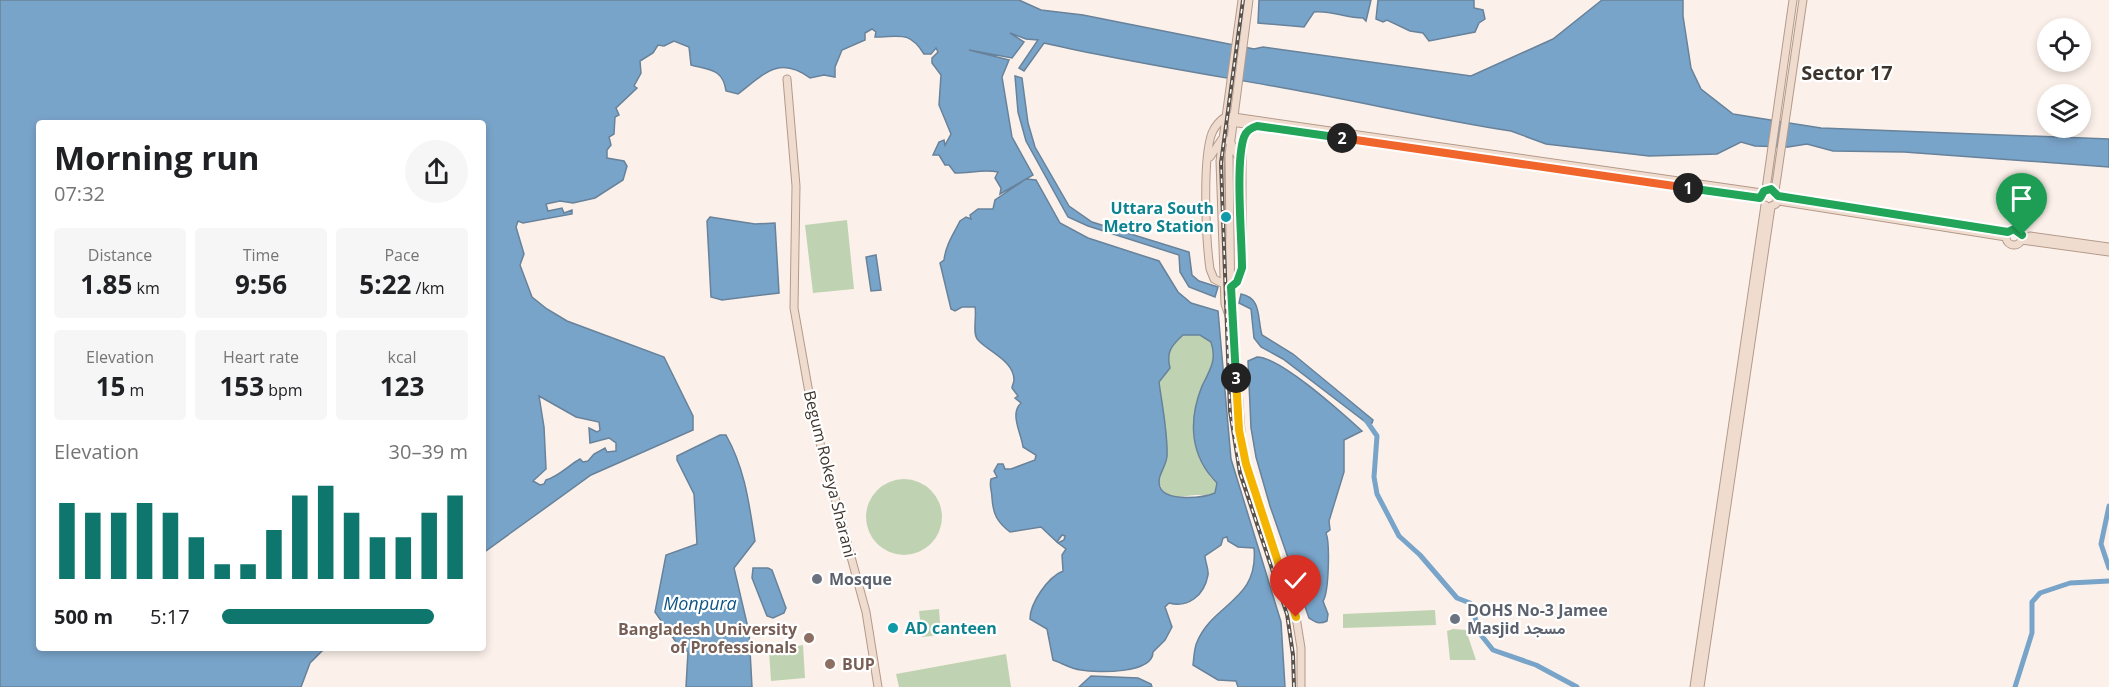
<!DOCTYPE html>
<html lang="en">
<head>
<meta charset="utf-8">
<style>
  :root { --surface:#fff; --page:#f6f6f6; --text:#202124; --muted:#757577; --accent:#0f766e }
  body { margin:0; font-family:"Open Sans",Vazirmatn,sans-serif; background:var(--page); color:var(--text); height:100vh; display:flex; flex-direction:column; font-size:22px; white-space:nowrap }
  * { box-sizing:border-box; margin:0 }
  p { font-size:20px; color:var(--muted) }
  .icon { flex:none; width:33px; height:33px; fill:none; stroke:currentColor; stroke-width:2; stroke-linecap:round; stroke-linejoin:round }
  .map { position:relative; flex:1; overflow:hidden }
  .side { position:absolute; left:36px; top:120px; width:450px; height:531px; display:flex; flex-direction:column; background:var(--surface); border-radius:6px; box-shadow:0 3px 9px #0003 }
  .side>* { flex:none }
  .fabs { position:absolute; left:2037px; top:18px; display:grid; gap:12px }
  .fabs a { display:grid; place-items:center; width:54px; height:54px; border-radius:50%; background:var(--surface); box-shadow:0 3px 9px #0003; font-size:30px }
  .pin { position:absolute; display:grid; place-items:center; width:51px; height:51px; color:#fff; margin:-62px -26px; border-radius:50% 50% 50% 0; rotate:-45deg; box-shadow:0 0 6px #0007 }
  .pin .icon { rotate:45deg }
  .km { position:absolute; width:30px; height:30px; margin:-15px; border-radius:50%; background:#222; color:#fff; font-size:16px; line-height:30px; text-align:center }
  .round { display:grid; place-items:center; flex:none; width:63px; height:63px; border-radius:32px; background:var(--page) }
  .summary { display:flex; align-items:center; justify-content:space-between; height:102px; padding:0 18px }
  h1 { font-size:33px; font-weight:700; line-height:45px }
  .metrics { display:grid; grid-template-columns:repeat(3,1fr); gap:9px; height:102px; padding:6px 18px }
  .metrics div { display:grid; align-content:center; border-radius:6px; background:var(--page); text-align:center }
  .metrics b { font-size:26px; font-weight:700 }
  .metrics small { font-size:16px; font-weight:400 }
  .metrics p { font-size:16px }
  .chart { height:168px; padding:12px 18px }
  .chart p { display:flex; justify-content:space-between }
  .chart svg { width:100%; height:108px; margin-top:6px; stroke:var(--accent); stroke-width:6 }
  ul { padding:0 18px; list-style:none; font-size:20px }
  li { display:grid; grid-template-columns:96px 72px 1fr; align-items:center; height:45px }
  li i { height:15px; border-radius:8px; background:var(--accent) }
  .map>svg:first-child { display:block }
  .green { fill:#bfd3b2 }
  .water { fill:#79a4c9; stroke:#67829a; stroke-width:1.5; fill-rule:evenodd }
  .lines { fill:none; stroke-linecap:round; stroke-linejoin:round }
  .canal { stroke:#79a4c9; stroke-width:5 }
  .secondary-casing { stroke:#b39a8b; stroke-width:9 }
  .secondary { stroke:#efdccf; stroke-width:7 }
  .rail-casing { stroke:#5c524c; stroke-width:4 }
  .rail { stroke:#fff; stroke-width:1.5; stroke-dasharray:4.5; stroke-linecap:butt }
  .split-1-casing { stroke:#fff; stroke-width:12 }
  .split-2-casing { stroke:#fff; stroke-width:12 }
  .split-3-casing { stroke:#fff; stroke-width:12 }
  .split-4-casing { stroke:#fff; stroke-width:12 }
  .split-1 { stroke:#22a559; stroke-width:8 }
  .split-2 { stroke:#f0652b; stroke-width:8 }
  .split-3 { stroke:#22a559; stroke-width:8 }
  .split-4 { stroke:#f5b400; stroke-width:8 }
  .culture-dot { fill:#0f9aa8; stroke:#fff; stroke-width:2 }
  .worship-dot { fill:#6b7280; stroke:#fff; stroke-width:2 }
  .education-dot { fill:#8d6e63; stroke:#fff; stroke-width:2 }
  .labels { text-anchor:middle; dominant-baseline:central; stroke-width:4.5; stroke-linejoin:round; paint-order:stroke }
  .culture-label { font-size:16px; font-weight:bold; fill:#0d838f; stroke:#fff; text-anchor:end }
  .street-label { font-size:16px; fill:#3e342e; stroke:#fff }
  .worship-label { font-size:16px; font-weight:bold; fill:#5b616d; stroke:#fff; text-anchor:start }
  .education-label { font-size:16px; font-weight:bold; fill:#785e54; stroke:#fff; text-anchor:end }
  .water-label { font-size:18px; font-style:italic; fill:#0e5585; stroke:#fff }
  .quarter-label { font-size:20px; font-weight:bold; fill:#3e342e; stroke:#fff }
</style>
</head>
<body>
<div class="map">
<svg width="2109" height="687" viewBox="0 0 2109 687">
  <rect width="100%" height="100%" fill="#fcf1ea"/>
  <path class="green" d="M847 220 854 289 813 293 805 225Z
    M1183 335H1200L1211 342C1219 367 1199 383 1196 408 1195 426 1206 458 1210 477L1217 483 1215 493C1208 496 1204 495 1196 495 1176 496 1166 504 1158 479 1171 452 1163 411 1159 382L1170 368C1166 352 1171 346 1183 335Z
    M866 517a38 38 0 1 1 76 0a38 38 0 1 1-76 0Z
    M939 609 941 635 922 637 919 611Z
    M1435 610 1436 625 1343 628V614Z
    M1453 629 1466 630 1476 660H1450L1447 631Z
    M803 645 805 678 771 681 769 651Z
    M1006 654 1011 687H899L896 674Z"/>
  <path class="water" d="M0 0H1019L1041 10 1083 15 1254 49 1263 47 1471 76 1553 39 1602 0H1683V16L1691 68 1701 89 1733 114 1821 128 2109 139V167L1904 152 1833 151 1807 144 1788 147 1755 146 1741 142 1717 154 1649 156 1546 144 1511 131C1438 120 1367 103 1295 90 1212 75 1127 62 1044 43L1024 71 1019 68 1038 40 1026 39 1010 33 1024 42 1012 58 969 50 1009 60 1002 77 1012 137 1033 175 1000 194 1001 188 995 178 998 172C984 169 971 173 955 173L949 165H945L939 155H933L939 142 944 140 945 145 951 134 939 105 941 75 932 63V58L938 52 936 48 931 54H924C909 30 899 37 875 37L876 32 872 29 865 33V40L842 50 835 67V77L824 75 810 78C779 55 764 74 738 94L726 91C723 69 710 70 691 65L689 47 674 41 664 46 658 45 653 53 640 61 641 73 634 86 637 88 616 108 619 115 615 117 614 134 609 137 611 145 607 150V158L624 161 627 166 623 180 595 198 573 203 560 201 546 204 548 211 562 208 564 213 572 210V214L523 223 518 221 516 227 524 254 520 265 532 297 547 309 567 321 664 357 693 416V430L591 475 483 553V123H39V648H325L310 663 301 687H0ZM539 396 576 417 599 422 600 430 597 432 589 428 590 443 609 438 616 443V451L607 452 605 448 594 454 588 461 583 462 580 459C569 465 558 477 546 480L544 484 540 485 533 481 546 469 544 427Z
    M1259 0H1371L1366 21 1363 18C1346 18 1330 10 1314 12L1304 27 1258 23Z
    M1378 0H1474V8L1483 10 1485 19 1479 23 1475 32 1429 41 1423 33 1410 31 1387 20 1383 22 1376 19Z
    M1015 76 1022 78 1028 123 1035 147 1069 206 1092 222 1189 252 1192 275 1199 281 1218 287 1215 297 1189 287 1180 272 1179 255 1088 226 1068 217 1026 141 1018 112Z
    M1026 179 1036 180 1060 223 1088 238 1159 261 1178 292 1191 303 1218 311 1231 459 1281 622 1285 687H1238L1236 681 1218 680 1193 665C1194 658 1194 648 1197 642 1213 603 1259 601 1254 548L1238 547 1228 541 1227 537 1223 538 1221 545 1205 556C1205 562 1209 569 1208 575 1204 596 1188 608 1169 603L1165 607 1172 627 1165 640 1153 652C1153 674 1097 673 1081 670 1071 669 1062 663 1053 660L1047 629 1030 619C1030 603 1048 577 1063 571L1062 555 1066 549 1058 543 1064 540 1065 536 1062 535 1057 542 1041 527 1010 532C997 522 993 514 992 498 992 490 989 487 991 479L997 477 994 471 998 464H1003L1005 469H1011L1035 460 1036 455 1023 447C1022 435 1009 414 1021 403L1015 398 1018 396 1012 388C1012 385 1014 383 1014 380 1014 361 989 352 978 340 972 334 977 316 975 307H962L955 311 951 309 940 263 944 260C946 244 954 233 960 221L966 217 971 219 970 215 978 209H993L995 200ZM1183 335H1200L1211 342C1217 360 1210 370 1202 386 1188 421 1190 456 1217 483L1215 493C1203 498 1166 502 1160 487 1156 476 1166 468 1167 456 1168 434 1162 405 1159 382L1170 368C1166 352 1171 346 1183 335Z
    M710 217 755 224 775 223 779 293 722 300 711 297 707 221Z
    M876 255 881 290 871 291 866 257Z
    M1241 294C1262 298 1257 318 1262 335L1293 354 1373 420 1372 423 1368 424 1283 359 1261 347 1254 338 1251 309 1239 303Z
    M1257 357C1281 357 1343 414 1362 431L1344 440V472L1329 521 1330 530 1326 533C1330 543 1329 592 1323 601L1328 614 1327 621C1319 625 1315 622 1309 618L1270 506 1256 457 1251 428 1248 361Z
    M720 435H726C745 469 749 503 755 541L734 568 749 632 752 687H686L688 652 676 642 655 612 666 555 697 544 694 494 677 460V456Z
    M753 568H768L772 570 786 608 784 613 773 618 767 616 752 578Z
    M1091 676 1138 678 1151 684 1152 687H1079Z"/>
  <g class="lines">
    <path class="canal" d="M1366 420 1377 436 1374 477 1377 494 1399 536 1420 555 1457 598 1470 603 1481 635 1493 650 1536 665 1577 687
      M2109 506 2101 544 2109 568
      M2015 687 2032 633V602L2040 593 2070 583 2109 581"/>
    <g class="secondary-casing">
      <path id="secondary" d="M1242 0 1220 161 1225 304 1234 330 1242 447 1253 487 1296 617 1301 648V687
        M787 79 796 186 794 308 814 421 866 612 878 687
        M1224 121 1760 198
        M1210 157 1222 139 1230 141 1240 160
        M1766 189H1773L1778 196 1776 204 1769 207
        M1775 191 1803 0
        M1778 196 2008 232
        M1761 197 1766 189 1793 0
        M1778 201 2006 237
        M2006 237a8 8 0 1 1 16 0a8 8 0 1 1-16 0Z
        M2030 236 2109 247
        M2021 240 2109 252
        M1224 284 1214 279 1210 269C1206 241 1202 159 1212 133 1215 126 1220 120 1227 116L1762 193
        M1231 287 1237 282 1242 268V143L1248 130 1257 126
        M1231 315 1229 155 1249 0
        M1694 687 1765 205
        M1700 687 1771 207"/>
    </g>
    <use href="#secondary" class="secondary"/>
    <g class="rail-casing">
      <path id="rail" d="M1243 0 1221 163 1230 411 1240 473 1287 614 1293 655 1294 687"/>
    </g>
    <use href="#rail" class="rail"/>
  </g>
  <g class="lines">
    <g class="split-1-casing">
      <path id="split-1" d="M1688 188 1760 198 1764 191 1771 189 1778 196 2008 232 2014 229 2022 235"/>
    </g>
    <g class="split-2-casing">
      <path id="split-2" d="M1342 138 1688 188"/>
    </g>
    <g class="split-3-casing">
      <path id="split-3" d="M1236 378 1231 287 1237 282 1242 268C1242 238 1235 163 1244 137 1246 131 1250 128 1257 126L1342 138"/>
    </g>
    <g class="split-4-casing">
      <path id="split-4" d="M1236 378 1239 430 1246 464 1296 617"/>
    </g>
    <use href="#split-1" class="split-1"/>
    <use href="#split-2" class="split-2"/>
    <use href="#split-3" class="split-3"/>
    <use href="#split-4" class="split-4"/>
  </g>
  <g class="culture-dot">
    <circle cx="1226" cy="217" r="6"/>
    <circle cx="893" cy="628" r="6"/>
  </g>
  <g class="worship-dot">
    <circle cx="817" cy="579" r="6"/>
    <circle cx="1455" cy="619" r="6"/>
  </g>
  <g class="education-dot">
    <circle cx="809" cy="638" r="6"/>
    <circle cx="830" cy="664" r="6"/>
  </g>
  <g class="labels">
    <g class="culture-label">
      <text x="1214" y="208">Uttara South<tspan x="1214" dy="18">Metro Station</tspan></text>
      <text x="905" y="628" text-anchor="start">AD canteen</text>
    </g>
    <g class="street-label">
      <text transform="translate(830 474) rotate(76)">Begum Rokeya Sharani</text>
    </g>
    <g class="worship-label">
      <text x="829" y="579">Mosque</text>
      <text x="1467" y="610">DOHS No-3 Jamee<tspan x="1467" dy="18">Masjid مسجد</tspan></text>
    </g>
    <g class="education-label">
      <text x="797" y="629">Bangladesh University<tspan x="797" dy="18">of Professionals</tspan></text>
      <text x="842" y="664" text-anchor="start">BUP</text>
    </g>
    <g class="water-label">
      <text x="700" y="603">Monpura</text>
    </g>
    <g class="quarter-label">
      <text x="1847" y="72">Sector 17</text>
    </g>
  </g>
</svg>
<div class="fabs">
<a><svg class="icon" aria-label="locate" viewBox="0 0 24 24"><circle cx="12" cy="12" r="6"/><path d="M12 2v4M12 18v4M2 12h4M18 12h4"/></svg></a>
<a><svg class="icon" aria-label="layers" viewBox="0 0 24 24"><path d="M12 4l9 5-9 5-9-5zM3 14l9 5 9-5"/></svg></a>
</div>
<div class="pin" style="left:2022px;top:235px;background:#1e9e55"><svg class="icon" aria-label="arrive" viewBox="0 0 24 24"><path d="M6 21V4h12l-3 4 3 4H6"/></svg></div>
<div class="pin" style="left:1296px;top:617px;background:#d93025"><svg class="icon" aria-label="check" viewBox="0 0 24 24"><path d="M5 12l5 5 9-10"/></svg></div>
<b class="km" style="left:1688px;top:188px">1</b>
<b class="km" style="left:1342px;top:138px">2</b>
<b class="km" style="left:1236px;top:378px">3</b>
<section class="side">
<div class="summary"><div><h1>Morning run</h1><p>07:32</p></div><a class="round"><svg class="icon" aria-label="share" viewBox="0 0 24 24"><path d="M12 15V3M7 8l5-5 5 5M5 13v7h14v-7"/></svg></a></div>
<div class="metrics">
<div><p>Distance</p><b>1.85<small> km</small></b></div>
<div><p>Time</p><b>9:56</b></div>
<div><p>Pace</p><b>5:22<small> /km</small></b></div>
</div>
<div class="metrics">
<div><p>Elevation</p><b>15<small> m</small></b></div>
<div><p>Heart rate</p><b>153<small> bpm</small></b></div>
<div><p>kcal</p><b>123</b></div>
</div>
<div class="chart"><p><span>Elevation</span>30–39 m</p>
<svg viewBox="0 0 160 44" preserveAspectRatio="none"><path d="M5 44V13M15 44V17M25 44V17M35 44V13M45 44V17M55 44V27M65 44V38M75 44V38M85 44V24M95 44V10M105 44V6M115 44V17M125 44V27M135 44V27M145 44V17M155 44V10"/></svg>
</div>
<ul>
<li><b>500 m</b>5:17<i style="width:86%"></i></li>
</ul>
</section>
</div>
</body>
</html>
